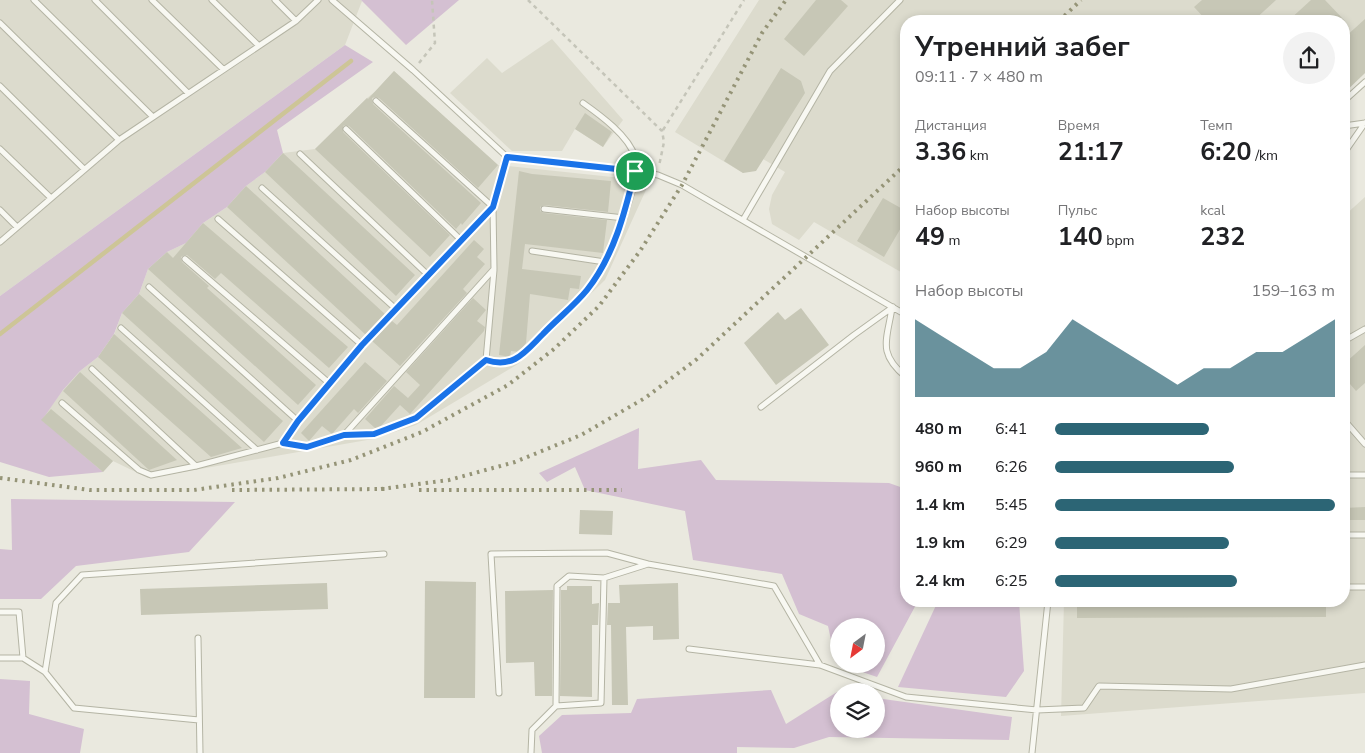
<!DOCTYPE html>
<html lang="ru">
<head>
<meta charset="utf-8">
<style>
  :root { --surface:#fff; --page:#f2f2f2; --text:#202124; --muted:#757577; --accent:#2c6575 }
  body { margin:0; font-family:"Nunito Sans",sans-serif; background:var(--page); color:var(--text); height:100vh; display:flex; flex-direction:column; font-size:19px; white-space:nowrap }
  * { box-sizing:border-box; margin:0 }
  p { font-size:16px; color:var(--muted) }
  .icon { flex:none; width:28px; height:28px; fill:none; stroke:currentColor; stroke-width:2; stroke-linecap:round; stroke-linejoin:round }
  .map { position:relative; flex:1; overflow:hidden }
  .details { position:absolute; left:900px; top:15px; width:450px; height:592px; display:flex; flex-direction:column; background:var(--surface); border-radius:20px; box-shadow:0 2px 8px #0003 }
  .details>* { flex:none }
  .needle { width:32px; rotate:212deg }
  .controls { position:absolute; left:830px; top:618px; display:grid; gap:10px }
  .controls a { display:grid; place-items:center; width:55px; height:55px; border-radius:50%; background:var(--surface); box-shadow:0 2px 8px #0003; font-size:25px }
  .pin { position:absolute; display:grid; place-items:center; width:42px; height:42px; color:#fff; margin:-21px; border:2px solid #fff; border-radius:50%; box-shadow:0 1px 5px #0007 }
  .round { display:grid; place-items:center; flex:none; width:52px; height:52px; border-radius:26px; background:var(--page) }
  .overview { display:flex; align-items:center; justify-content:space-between; height:85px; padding:0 15px }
  h1 { font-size:28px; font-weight:700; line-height:38px }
  .figures { display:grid; grid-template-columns:repeat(3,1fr); gap:8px; height:85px; padding:5px 15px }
  .figures div { display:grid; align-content:center }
  .figures b { font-size:25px; font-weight:700 }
  .figures small { font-size:14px; font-weight:400 }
  .figures p { font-size:14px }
  .chart { height:140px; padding:10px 15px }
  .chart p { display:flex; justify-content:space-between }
  .chart svg { width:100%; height:90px; margin-top:5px; fill:var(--accent); opacity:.7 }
  ul { padding:0 15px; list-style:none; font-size:16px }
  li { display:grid; grid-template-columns:80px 60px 1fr; align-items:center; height:38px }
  li i { height:12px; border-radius:6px; background:var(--accent) }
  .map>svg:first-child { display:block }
  .built { fill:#dcdbcd }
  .green { fill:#d4c0d2; fill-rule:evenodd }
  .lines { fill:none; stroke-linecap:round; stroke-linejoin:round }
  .stream { stroke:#cdc597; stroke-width:4.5 }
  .building { fill:#c7c7b6 }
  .lane-casing { stroke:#b4b4a4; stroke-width:7 }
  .path { stroke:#c5c5b9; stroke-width:2.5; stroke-dasharray:4 4; stroke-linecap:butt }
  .lane { stroke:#f8f8f2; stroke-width:5 }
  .rail { stroke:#959477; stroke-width:4; stroke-dasharray:2.5 5; stroke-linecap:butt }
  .route-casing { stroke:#fff; stroke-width:10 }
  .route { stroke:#1a73e8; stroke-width:6 }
</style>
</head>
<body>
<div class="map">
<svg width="1365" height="753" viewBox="0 0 1365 753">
  <rect width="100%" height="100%" fill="#eae9df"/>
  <path class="built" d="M0 0H361L362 1 345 45 0 296Z
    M759 0H1365V73L1344 93V21H906V275L814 222 799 240 772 224 769 209 772 195 785 172 763 159 743 173 675 132Z
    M552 39 623 120 603 147 575 129 562 151H512L450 93 487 58 502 73Z
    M394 71 498 165 650 181 605 280 518 364 416 425 373 439 148 478 113 461 103 472 41 420 63 390 80 371 98 357 114 335 122 313 139 294 148 269 167 252 186 243 203 223 227 207 246 186 265 172 283 153 315 149 367 98 376 91Z
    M1365 197V693L1061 716 1064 601H1344V216Z"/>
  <path class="green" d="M361 0H459L406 45Z
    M345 45 373 62 277 130 283 153 265 172 246 186 227 207 203 223 186 243 167 252 148 269 139 294 122 313 114 334 98 357 80 371 63 390 42 420 103 472 49 477 0 462V296Z
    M639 428 638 469 701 460 716 480 889 483 906 489V601H918L877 677 836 663 828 626 799 614 782 574 693 560 685 511 585 490 575 467 547 482 539 473ZM839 626H876V664H839Z
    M11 499 235 502 189 552 76 566 41 599H0V549L12 550Z
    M938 601H1019L1024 671 1006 697 898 687Z
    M0 679 30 681 29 714 84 729 80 753H0Z
    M771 690 786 724 837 692H839V729H876V698L1012 717 1009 740 829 737 794 748 737 747V753H542L539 736 562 715 631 713 637 699Z"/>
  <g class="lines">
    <path class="stream" d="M0 334 351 61"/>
  </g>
  <path class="building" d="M816 0H841L848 6 804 56 784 39Z
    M1202 0H1276L1253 21H1207L1194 7Z
    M1311 0H1325L1345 21H1288Z
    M1365 19V73L1344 93V38Z
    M781 68 801 81 805 93 756 171 743 173 724 161Z
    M394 71 498 165 478 188 379 98 375 97 372 98 373 104 481 203 462 225 461 223 456 229 349 126 345 125 343 126V132L450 235 430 257 315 149 367 98 368 99Z
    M585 113 612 132 603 147 575 129Z
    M283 153 415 275 396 296 265 172Z
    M519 171 532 174 611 181 608 212 544 205 540 207V211L544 213 607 220 603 253 525 244 522 269 581 276 579 289 570 288 568 300 530 294 526 343 520 352 511 351 510 357 499 355Z
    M246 186 386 315 366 335 227 207Z
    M883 198 906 211V219L884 257 857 241Z
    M203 223 348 347 329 368 221 273 215 279 187 255H184L181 257 182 262 209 286 207 288 316 385 298 405 148 269 167 252 173 258Z
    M474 240 484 249 477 257 485 264 463 289 467 293 400 366 372 341 392 321 397 325Z
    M139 294 283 421 264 442 122 313Z
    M473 298 486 310 477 321 485 327 484 331 410 414 400 405 381 426 376 429 365 419 394 386 408 398 420 385 406 372Z
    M801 308 829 345 776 385 744 343 778 312 785 320Z
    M114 334 242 448 211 457 98 357Z
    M1365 345V383L1356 391 1344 377V364Z
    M365 362 387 381 358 413 354 409 332 434 322 426 309 441 301 433Z
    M80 372 177 460 149 470 63 391Z
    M51 409 113 461 103 472 41 420Z
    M1365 507V520H1344V508Z
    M580 510 613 511 612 535 579 534Z
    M425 581 476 582 475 698H424Z
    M327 583 328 609 141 615 140 589Z
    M678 583 679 639 653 640V626L626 627 628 705H612L611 625H607L608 603H620L619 585Z
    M567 586H592V604L599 603 598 625H592V697L560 696 561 590H567Z
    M553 590 552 696H535L534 662 506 663 505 591Z
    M1326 604V617L1077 618V605Z"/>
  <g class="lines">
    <g class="lane-casing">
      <path id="lane" d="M34 0 152 116
        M95 0 188 93
        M152 0 223 69
        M212 0 258 45
        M275 0 296 21
        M332 0 413 70 507 157 635 171 658 175 682 185 906 315
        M0 23 119 140
        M0 86 84 169
        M1344 101 1365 82
        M1344 126 1365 123
        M346 129 461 240
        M0 149 51 198
        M1344 153 1365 123
        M300 154 428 275
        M262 188 397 310
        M544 209 624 218
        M0 210 17 227
        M218 219 362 345
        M743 220 830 71 900 0
        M0 242 119 140 296 21 318 0
        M532 251 605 262
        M185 259 329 383
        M149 287 298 421
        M892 308C887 340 877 353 906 377
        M121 328 257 450
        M1344 341 1365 329
        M486 360 494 270
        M92 369 196 466
        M62 403 139 470 151 475 196 466 283 443 307 447 344 435 374 434 416 418 486 360C497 364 507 364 518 358 527 353 536 341 543 334 557 320 573 306 586 291 605 269 642 185 635 157 629 136 600 115 583 103
        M761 407 854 335 893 307
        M1344 420 1365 444
        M344 435 494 269 493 207 376 101
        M283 443 298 421 362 345 397 310 461 240 493 207 507 157
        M1344 475H1365
        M1344 535H1365
        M1344 587H1365
        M0 612H19L23 658
        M198 638 200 753
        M689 649 820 665 906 697 1037 710 1084 708 1099 686 1231 689 1365 665
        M0 658H23L45 672 74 708 199 720
        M45 672 56 603 82 575 384 554
        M499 693 491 554 607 553 648 564 774 586 820 665
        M556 706 557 586 569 576 604 578
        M531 753 532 730 556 706 601 703 604 578 648 564
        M1032 753 1048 601"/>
    </g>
    <path class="path" d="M528 0 662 131 664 142 659 166
      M419 63 435 43 432 0
      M663 130 744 0"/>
    <use href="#lane" class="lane"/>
    <path class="rail" d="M1059 21 1081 0
      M0 478 90 490H194L278 478 351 460 422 432 508 385 554 349 599 306 640 251 682 185 762 33 786 0
      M381 489 449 480 515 462 581 435 645 398 697 359 906 164
      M232 490 387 489
      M419 490H622"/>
  </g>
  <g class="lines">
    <g class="route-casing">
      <path id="route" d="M507 157 635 171C625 212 614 256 587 290 574 306 557 319 543 334 525 352 514 369 486 360L416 418 374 434 344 435 307 447 283 443 298 421 362 345 493 207Z"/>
    </g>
    <use href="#route" class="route"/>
  </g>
</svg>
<div class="controls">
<a><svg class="needle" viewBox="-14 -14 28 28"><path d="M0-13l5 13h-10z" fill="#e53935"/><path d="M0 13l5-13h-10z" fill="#757577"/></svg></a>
<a><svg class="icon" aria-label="layers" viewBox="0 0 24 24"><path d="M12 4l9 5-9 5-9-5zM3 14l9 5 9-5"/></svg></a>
</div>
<div class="pin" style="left:635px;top:171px;background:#1e9e55"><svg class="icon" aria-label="arrive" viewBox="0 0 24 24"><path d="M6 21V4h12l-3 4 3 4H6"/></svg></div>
<section class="details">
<div class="overview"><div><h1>Утренний забег</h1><p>09:11 · 7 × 480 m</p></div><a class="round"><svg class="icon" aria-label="share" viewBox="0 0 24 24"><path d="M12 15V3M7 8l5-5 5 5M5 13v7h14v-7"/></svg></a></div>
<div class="figures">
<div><p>Дистанция</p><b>3.36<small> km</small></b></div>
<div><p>Время</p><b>21:17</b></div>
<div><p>Темп</p><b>6:20<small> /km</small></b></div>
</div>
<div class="figures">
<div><p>Набор высоты</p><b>49<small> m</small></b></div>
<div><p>Пульс</p><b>140<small> bpm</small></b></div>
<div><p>kcal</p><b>232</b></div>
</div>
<div class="chart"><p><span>Набор высоты</span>159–163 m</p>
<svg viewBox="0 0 160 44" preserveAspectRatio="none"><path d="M0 44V6L10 14L20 22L30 30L40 30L50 22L60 6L70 14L80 22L90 30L100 38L110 30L120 30L130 22L140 22L150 14L160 6V44z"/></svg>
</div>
<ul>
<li><b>480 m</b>6:41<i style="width:55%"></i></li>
<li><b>960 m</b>6:26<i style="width:64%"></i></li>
<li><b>1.4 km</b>5:45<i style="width:100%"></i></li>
<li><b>1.9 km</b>6:29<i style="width:62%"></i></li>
<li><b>2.4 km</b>6:25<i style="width:65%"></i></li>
</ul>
</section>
</div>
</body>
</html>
